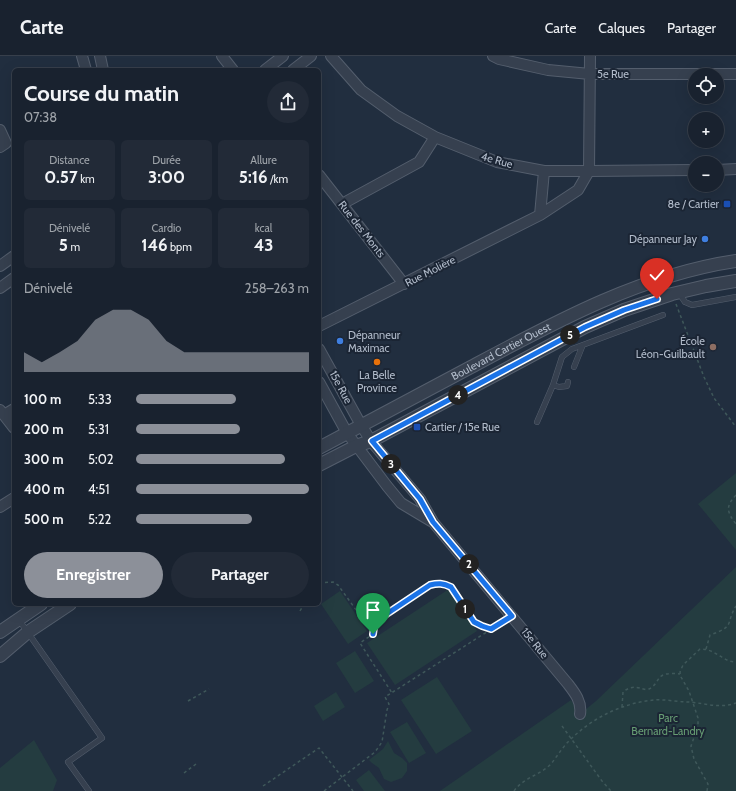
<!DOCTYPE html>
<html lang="fr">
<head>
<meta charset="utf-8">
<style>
  :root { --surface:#19222f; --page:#222a37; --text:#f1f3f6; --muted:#9fa4aa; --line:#373f4b; --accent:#8c9099 }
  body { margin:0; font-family:Cabin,sans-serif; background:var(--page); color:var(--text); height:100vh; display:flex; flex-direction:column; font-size:15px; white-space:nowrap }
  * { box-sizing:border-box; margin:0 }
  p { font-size:13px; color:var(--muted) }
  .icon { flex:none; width:22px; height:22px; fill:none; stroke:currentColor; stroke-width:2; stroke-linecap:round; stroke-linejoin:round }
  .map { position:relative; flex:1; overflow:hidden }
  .drawer { position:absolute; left:12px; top:12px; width:309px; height:538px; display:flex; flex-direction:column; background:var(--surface); border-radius:6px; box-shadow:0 4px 16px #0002,0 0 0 1px var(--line) }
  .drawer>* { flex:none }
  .fabs { position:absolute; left:688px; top:12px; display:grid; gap:8px }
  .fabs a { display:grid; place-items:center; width:36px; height:36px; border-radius:50%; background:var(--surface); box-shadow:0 4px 16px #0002,0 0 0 1px var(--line); font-size:20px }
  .pin { position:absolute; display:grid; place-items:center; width:34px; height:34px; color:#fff; margin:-41px -17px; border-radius:50% 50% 50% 0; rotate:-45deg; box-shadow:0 0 4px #0007 }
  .pin .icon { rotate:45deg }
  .km { position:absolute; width:20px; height:20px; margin:-10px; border-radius:50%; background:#222; color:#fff; font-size:11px; line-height:20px; text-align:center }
  .round { display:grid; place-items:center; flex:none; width:42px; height:42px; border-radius:21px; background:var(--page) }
  .head { display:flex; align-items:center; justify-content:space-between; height:68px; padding:0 12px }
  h1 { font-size:22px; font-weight:700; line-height:30px }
  .figures { display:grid; grid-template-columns:repeat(3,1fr); gap:6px; height:68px; padding:4px 12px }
  .figures div { display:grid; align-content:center; border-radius:6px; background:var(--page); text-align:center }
  .figures b { font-size:17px; font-weight:700 }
  .figures small { font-size:11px; font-weight:400 }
  .figures p { font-size:11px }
  .chart { height:112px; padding:8px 12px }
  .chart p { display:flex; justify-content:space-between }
  .chart svg { width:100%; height:72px; margin-top:4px; fill:var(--accent); opacity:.7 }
  .cta { display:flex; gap:8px; margin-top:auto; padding:8px 12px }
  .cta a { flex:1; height:46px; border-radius:24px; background:var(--accent); color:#fff; font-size:16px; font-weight:700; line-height:46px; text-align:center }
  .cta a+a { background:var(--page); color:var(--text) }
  ul { padding:0 12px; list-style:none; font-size:13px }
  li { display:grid; grid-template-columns:64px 48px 1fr; align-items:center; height:30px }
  li i { height:10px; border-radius:5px; background:var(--accent) }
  header { display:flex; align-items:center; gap:24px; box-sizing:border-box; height:56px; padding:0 20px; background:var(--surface); border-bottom:1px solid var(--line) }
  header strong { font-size:19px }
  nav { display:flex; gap:22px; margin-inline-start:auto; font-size:14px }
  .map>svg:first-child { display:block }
  .green { fill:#243c40 }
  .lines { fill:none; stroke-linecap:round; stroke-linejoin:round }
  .service-casing { stroke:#545e6d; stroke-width:6 }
  .minor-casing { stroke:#545e6d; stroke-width:12 }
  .tertiary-casing { stroke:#545e6d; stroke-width:14 }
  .path { stroke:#3f585a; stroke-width:1.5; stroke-dasharray:3 3; stroke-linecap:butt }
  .service { stroke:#36404f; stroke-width:5 }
  .minor { stroke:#36404f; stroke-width:10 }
  .tertiary { stroke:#36404f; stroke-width:12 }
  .route-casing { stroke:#fff; stroke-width:8 }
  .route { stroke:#1a73e8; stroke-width:5 }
  .transit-dot { fill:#1a4fb4; stroke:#1b2534; stroke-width:1.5 }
  .shop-dot { fill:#3f7fe0; stroke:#1b2534; stroke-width:1.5 }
  .education-dot { fill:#8d6e63; stroke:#1b2534; stroke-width:1.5 }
  .food-dot { fill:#e8710a; stroke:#1b2534; stroke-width:1.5 }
  .labels { text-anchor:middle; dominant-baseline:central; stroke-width:4; stroke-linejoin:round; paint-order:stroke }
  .street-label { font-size:11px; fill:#b1bbca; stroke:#1b2534 }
  .poi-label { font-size:11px; fill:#b1bbca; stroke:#1b2534; text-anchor:end }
  .park-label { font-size:11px; fill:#679d73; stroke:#1b2534 }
</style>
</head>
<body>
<header>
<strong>Carte</strong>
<nav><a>Carte</a><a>Calques</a><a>Partager</a></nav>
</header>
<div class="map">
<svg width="736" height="735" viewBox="0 0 736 735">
  <rect width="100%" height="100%" fill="#212e3f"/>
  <path class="green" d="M736 417V494L698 448Z
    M736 511V735H440L571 644 580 658 596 645Z
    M449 533 477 575 395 629 367 587Z
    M340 535 367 575 348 588 321 548Z
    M355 595 374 625 355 637 336 607Z
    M437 621 472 675 436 698 401 644Z
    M336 636 345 651 323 665 314 650Z
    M407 666 426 697 409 707 390 676Z
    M34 684 57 724 53 735H0V712Z
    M388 685 394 697 402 702 407 707V715L402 722 391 726 384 723 379 712 372 707 369 704 383 693Z
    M369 714 385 735H364L356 724Z"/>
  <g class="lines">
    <g class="service-casing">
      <path id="service" d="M679 237 685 246 692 249 736 241
        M574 311 582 291
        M553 329 559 331 567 330 568 326
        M537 366 553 329 562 301 572 293 663 259
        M19 564 102 682 68 706 89 735"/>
    </g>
    <g class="minor-casing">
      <path id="minor" d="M82 0 86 14
        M100 0 103 14
        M222 0 233 14
        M331 0 361 34 397 60 435 81 497 106 544 115H589L695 114
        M493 0 499 3 548 14 590 18H736
        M265 14 283 0
        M293 14 311 0
        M0 74 6 87 0 91
        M717 114 736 113
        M319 119 404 228
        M342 148 419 106 435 81
        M540 159 544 115
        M0 210 14 200
        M0 232 14 222
        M319 270 540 159 578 134 589 115 590 0
        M319 293 361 369 371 385 420 443 433 466 568 628C575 637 582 646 580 658
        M319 326 347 377 387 430 401 447 431 465
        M0 354 14 372
        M4 359 14 353
        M0 451 14 442"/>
    </g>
    <g class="tertiary-casing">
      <g id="tertiary">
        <path id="s1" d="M319 392C370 365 420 338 471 311 555 266 641 219 736 205"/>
        <path d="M319 409 356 390 371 385 585 271 624 254 672 238 706 230 736 225"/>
        <path d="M0 576 41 548"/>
        <path d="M0 600 28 576 70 548"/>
      </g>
    </g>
    <path class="path" d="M676 248 704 321 714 342 736 371
      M736 439C725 451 727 456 736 468
      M319 527 333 526 338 529 362 562C368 567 372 565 379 563L430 529C438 527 443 527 451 531L474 566 490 573
      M300 555 304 548
      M375 565 373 578 360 587 392 637
      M706 593 710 579C736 570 725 568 736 550
      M188 645 209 633
      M622 651 623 636C632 629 636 631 647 634 663 627 652 615 680 618
      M562 670 602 725 611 735
      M184 717 196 708
      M263 730 319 692 353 735
      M324 735 375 696 382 686 387 654 389 648 385 641 504 565
      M514 735C523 722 540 719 551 708 558 699 564 689 572 682 594 661 623 647 654 644 665 643 677 646 688 646 705 647 719 653 736 647
      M707 735 708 728 694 703 691 690 698 670V662L689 635 681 621 680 616 683 609 700 593C717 593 722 606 736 606"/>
    <use href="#service" class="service"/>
    <use href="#minor" class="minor"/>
    <use href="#tertiary" class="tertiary"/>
  </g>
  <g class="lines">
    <g class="route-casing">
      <path id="route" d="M373 578 375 565 379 563 430 529C438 527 443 527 451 531L474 566 482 570 491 573 512 560 433 466 420 443 372 385 585 271 624 254 657 243"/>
    </g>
    <use href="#route" class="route"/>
  </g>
  <g class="transit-dot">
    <rect x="723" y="144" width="8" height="8" rx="2"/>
    <rect x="413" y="367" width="8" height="8" rx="2"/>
  </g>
  <g class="shop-dot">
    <circle cx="705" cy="183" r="4"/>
    <circle cx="340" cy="285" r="4"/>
  </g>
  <circle class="education-dot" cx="713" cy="291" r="4"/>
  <circle class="food-dot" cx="377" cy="306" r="4"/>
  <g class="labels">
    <g class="street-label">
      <text x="613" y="18">5e Rue</text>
      <text transform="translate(497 104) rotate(16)">4e Rue</text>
      <text transform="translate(362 173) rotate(52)">Rue des Monts</text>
      <text transform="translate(430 215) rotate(-27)">Rue Molière</text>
      <text stroke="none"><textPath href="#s1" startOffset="206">Boulevard Cartier Ouest</textPath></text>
      <text transform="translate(341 331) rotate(62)">15e Rue</text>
      <text transform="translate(535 587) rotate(51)">15e Rue</text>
    </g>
    <g class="poi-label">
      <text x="719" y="148">8e / Cartier</text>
      <text x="697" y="183">Dépanneur Jay</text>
      <text x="348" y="279" text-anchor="start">Dépanneur<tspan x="348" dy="13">Maximac</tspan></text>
      <text x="705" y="285">École<tspan x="705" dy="13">Léon-Guilbault</tspan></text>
      <text x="377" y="319" text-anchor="middle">La Belle<tspan x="377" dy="13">Province</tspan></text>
      <text x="425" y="371" text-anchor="start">Cartier / 15e Rue</text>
    </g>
    <g class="park-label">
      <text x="668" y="662">Parc<tspan x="668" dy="13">Bernard-Landry</tspan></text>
    </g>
  </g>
</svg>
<div class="fabs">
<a><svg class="icon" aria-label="locate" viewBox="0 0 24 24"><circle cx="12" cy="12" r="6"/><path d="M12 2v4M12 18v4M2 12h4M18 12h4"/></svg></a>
<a>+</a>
<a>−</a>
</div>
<div class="pin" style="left:373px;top:578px;background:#1e9e55"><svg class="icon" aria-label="arrive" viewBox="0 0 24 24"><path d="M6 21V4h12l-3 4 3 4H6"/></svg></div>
<div class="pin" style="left:657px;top:243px;background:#d93025"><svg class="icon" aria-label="check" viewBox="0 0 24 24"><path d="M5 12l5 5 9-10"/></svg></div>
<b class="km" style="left:465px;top:553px">1</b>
<b class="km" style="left:469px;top:508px">2</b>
<b class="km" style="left:391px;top:408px">3</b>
<b class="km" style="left:458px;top:339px">4</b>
<b class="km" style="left:570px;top:279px">5</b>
<section class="drawer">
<div class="head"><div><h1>Course du matin</h1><p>07:38</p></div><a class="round"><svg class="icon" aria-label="share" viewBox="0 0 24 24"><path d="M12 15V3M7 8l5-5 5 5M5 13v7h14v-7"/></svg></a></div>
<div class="figures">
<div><p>Distance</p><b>0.57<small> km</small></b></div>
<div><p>Durée</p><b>3:00</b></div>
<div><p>Allure</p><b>5:16<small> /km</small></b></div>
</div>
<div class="figures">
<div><p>Dénivelé</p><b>5<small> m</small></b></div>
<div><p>Cardio</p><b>146<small> bpm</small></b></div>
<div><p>kcal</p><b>43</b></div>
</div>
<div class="chart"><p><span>Dénivelé</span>258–263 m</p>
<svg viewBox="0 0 160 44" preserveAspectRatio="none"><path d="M0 44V32L10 38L20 32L30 25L40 12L50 6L60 6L70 12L80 25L90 32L100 32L110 32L120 32L130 32L140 32L150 32L160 32V44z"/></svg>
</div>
<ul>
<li><b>100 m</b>5:33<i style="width:58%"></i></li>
<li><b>200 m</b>5:31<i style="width:60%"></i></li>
<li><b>300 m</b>5:02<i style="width:86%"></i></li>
<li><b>400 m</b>4:51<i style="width:100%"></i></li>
<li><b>500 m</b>5:22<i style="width:67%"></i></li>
</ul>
<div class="cta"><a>Enregistrer</a><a>Partager</a></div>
</section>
</div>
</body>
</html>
